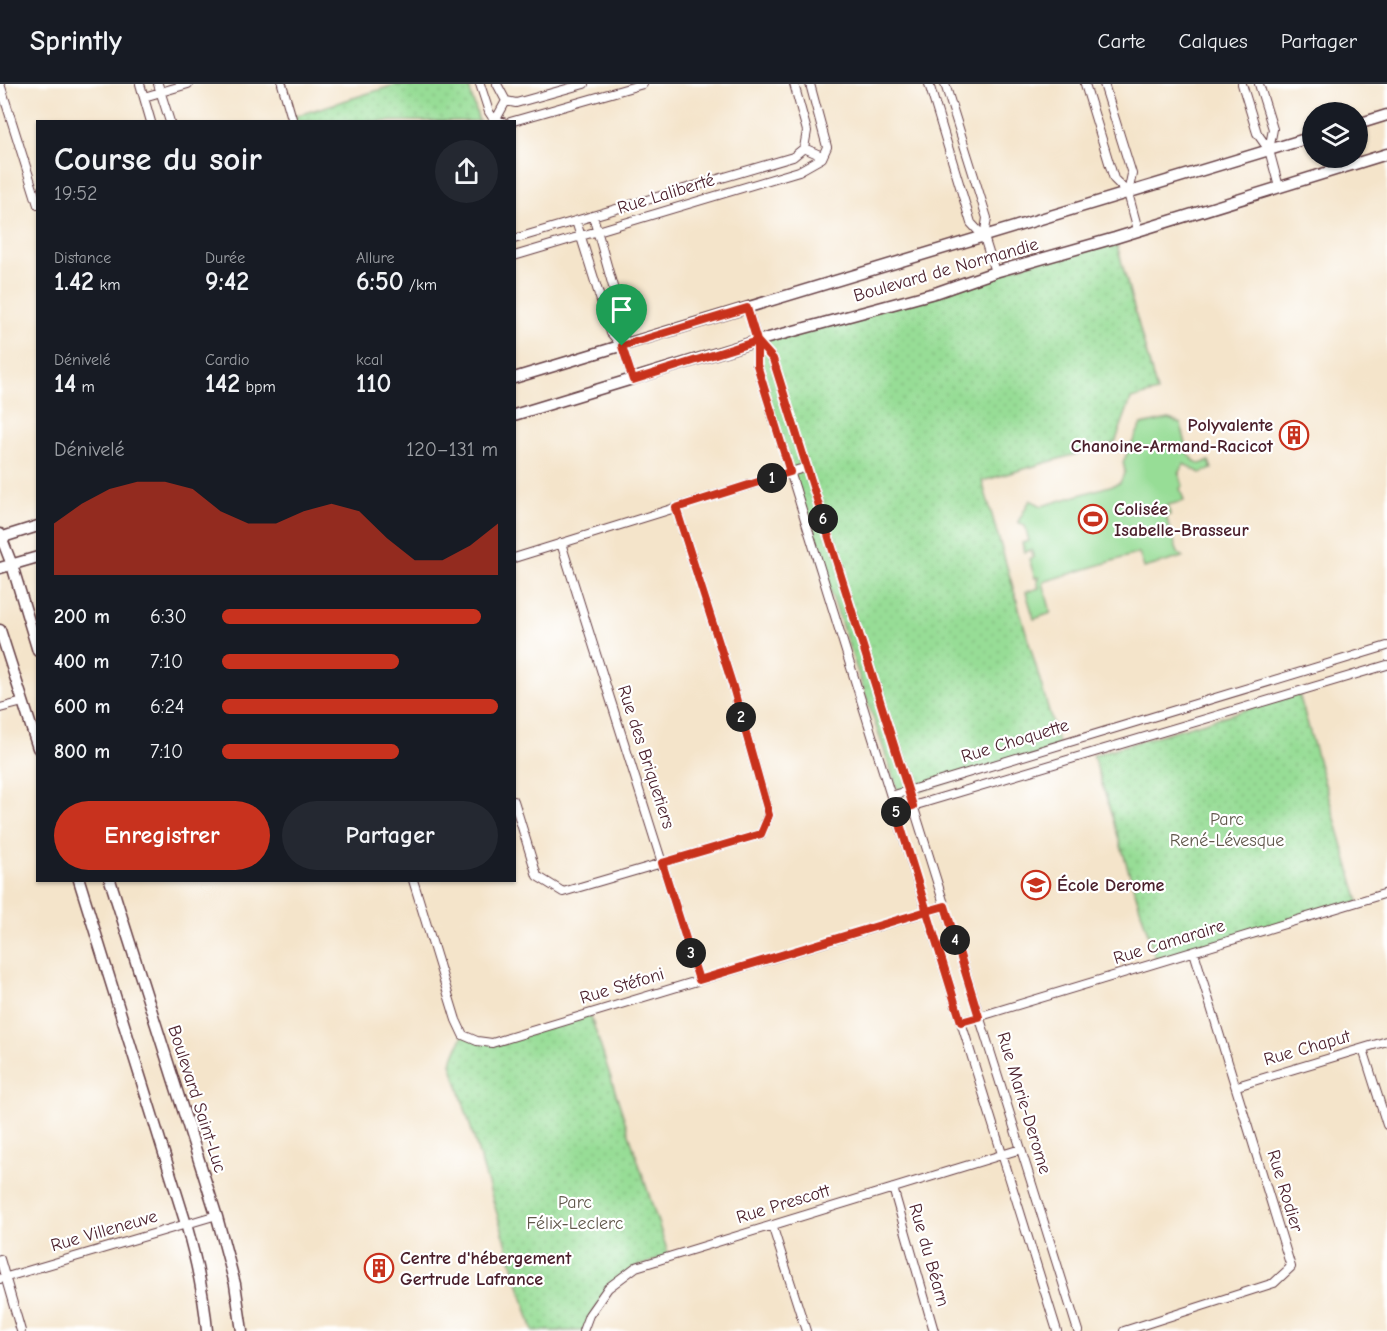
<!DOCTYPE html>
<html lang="fr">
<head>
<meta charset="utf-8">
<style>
  :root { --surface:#171b24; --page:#242831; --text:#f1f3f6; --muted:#9ea1a6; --line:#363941; --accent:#c8321e }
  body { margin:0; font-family:"Comic Neue",sans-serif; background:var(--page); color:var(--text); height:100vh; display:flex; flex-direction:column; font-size:22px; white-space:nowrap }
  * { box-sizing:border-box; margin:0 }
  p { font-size:20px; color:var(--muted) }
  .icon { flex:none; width:33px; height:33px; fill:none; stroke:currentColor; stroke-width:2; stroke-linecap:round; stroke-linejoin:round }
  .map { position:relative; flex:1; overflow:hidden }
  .side { position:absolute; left:36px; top:36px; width:480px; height:762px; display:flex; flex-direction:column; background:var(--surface); border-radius:0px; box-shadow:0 2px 4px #0004 }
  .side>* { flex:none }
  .controls { position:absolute; left:1302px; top:18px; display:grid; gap:12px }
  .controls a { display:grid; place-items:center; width:66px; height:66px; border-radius:50%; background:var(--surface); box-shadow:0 2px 4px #0004; font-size:30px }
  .pin { position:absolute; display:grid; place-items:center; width:51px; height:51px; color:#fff; margin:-62px -26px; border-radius:50% 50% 50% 0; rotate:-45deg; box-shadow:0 0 6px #0007 }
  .pin .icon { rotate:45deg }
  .km { position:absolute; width:30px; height:30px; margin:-15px; border-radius:50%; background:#222; color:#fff; font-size:16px; line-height:30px; text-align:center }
  .round { display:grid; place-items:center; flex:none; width:63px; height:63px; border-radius:32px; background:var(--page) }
  .overview { display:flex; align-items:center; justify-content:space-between; height:102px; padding:0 18px }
  h1 { font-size:33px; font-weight:700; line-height:45px }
  .stats { display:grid; grid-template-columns:repeat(3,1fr); gap:9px; height:102px; padding:6px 18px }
  .stats div { display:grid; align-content:center }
  .stats b { font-size:26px; font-weight:700 }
  .stats small { font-size:16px; font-weight:400 }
  .stats p { font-size:16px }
  .chart { height:168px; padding:12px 18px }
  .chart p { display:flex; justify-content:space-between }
  .chart svg { width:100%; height:108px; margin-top:6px; fill:var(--accent); opacity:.7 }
  .button { display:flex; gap:12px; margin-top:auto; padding:12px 18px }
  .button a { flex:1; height:69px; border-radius:36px; background:var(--accent); color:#fff; font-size:24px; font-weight:700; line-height:69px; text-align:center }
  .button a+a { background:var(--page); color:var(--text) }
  ul { padding:0 18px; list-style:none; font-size:20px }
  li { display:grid; grid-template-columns:96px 72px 1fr; align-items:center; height:45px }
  li i { height:15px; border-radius:8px; background:var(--accent) }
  header { display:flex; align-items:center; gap:36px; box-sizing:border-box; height:84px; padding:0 30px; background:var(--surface); border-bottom:2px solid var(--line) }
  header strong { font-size:28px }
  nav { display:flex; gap:33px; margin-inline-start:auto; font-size:21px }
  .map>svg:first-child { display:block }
  .grass { fill:#97dd96; stroke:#707e60; stroke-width:1.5 }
  .park { fill:url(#park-dots); stroke:#707e60; stroke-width:1.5 }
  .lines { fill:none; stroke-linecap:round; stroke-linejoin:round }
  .minor-casing { stroke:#643d43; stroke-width:10 }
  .tertiary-casing { stroke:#643d43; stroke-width:13 }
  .minor { stroke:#fff; stroke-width:8 }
  .tertiary { stroke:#fff; stroke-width:10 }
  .route-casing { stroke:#fff; stroke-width:12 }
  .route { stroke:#c8321e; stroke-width:8 }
  .labels { text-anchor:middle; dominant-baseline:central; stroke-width:4.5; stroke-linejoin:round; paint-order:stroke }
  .street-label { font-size:18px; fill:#4a1f2b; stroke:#fff }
  .poi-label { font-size:18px; font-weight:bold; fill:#4a1f2b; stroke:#fff; text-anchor:start }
  .park-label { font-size:18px; fill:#61584b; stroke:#fff }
</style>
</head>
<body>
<header>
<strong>Sprintly</strong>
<nav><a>Carte</a><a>Calques</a><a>Partager</a></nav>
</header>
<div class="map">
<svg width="1387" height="1247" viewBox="0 0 1387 1247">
  <defs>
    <pattern id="park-dots" width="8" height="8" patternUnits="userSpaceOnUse" patternTransform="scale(1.5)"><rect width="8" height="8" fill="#97dd96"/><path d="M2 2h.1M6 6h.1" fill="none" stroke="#84bd81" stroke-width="1.8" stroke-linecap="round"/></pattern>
  </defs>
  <rect width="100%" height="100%" fill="#fff"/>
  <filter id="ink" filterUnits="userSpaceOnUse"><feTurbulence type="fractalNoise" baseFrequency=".0167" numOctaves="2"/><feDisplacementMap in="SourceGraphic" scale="12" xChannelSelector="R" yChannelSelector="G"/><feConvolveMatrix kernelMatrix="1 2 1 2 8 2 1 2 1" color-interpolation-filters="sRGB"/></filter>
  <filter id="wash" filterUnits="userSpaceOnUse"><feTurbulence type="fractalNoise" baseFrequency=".008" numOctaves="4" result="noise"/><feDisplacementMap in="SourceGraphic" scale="24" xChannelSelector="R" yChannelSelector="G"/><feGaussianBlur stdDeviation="1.35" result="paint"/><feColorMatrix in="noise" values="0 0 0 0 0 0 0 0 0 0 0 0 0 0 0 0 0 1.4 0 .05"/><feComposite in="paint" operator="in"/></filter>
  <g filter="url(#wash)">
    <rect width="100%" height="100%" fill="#f4e4ca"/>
    <path class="grass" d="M1169 335 1181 340 1189 372 1193 374V376L1200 380 1209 377 1212 385 1200 389 1184 380 1179 390 1183 402 1180 404 1184 417 1168 421 1170 431 1166 432 1178 469 1183 473 1144 484 1139 469 1043 498 1051 529 1034 535 1026 508 1039 504 1037 496 1039 495V493L1035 494 1029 475 1034 473 1031 466 1025 468 1022 459 1029 457 1025 442 1018 438 1030 416 1042 422 1120 399 1125 387 1123 378 1141 341Z"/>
    <path class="park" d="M398 0H468L479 37 293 38 292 33Z
      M1115 154 1157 308 1131 315 1115 359 982 397 1060 665 900 713 790 388 753 260Z
      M1299 610 1359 818 1157 879 1093 671Z
      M590 930 669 1172 636 1183 608 1204 583 1247H533L451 979 463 951 493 959Z"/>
  </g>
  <g filter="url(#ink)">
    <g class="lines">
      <g class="minor-casing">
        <path id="minor" d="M0 0 38 121
          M140 0 151 38
          M158 0 170 38
          M282 0 293 38
          M480 0 489 28 495 37 503 38
          M497 0 506 17 516 19 584 0
          M929 0 971 139 984 153 995 188
          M945 0 987 134 984 153
          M1085 0 1114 95 1128 109
          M1104 0 1132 90 1128 109 1138 146
          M1242 0 1257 49 1269 66 1279 103
          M1259 0 1273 45 1269 66
          M144 13 188 0
          M495 37 506 17
          M510 38 643 0
          M804 64 822 72
          M593 132 625 245 622 262
          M576 137 611 249 622 262 633 296
          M514 155 793 73 804 64 807 47 794 0
          M514 172 799 87 822 74 827 63 810 0
          M747 223 757 257V281L1057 1247
          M757 257 773 275 1078 1247
          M561 459 699 896
          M514 474 807 383
          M0 624 23 618
          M891 712 1387 562
          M514 717 537 792 563 808 761 750 769 731 733 603 676 424
          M896 727 1387 581
          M413 796 456 936 463 951 477 957 492 959 945 822
          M961 938 1387 809
          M1363 965 1387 1041
          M1237 1002 1387 957
          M893 1104 934 1247
          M772 1141 806 1247
          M0 1175 21 1247
          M0 1195 217 1131
          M583 1247 589 1231 608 1204 636 1183 1021 1065
          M1124 1247 1274 1199 1291 1183 1194 868"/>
      </g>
      <g class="tertiary-casing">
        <path id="tertiary" d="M1358 40 1387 31
          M514 294 1312 53
          M514 331 757 257 938 208 995 188 1115 154 1387 70
          M0 450 12 481 38 567
          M0 454 38 442
          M0 484 38 473
          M0 546 38 664
          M79 796 186 1140C196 1175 204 1211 207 1247
          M110 796 217 1133 235 1200 242 1247"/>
      </g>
      <use href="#minor" class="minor"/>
      <use href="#tertiary" class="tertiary"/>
    </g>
  </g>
  <g class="lines" filter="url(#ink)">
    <g class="route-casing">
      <path id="route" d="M622 262 633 296 757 257V281L790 388 676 424 733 603 769 731 761 750 662 779 699 896 927 827 945 822 979 933 961 938C940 868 918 798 896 727L913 722 773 275 757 257 747 224 622 262"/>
    </g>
    <use href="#route" class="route"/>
  </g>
  <defs>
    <g id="building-ring" transform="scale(1.5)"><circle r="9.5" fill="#fff" stroke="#c8321e" stroke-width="1.5"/><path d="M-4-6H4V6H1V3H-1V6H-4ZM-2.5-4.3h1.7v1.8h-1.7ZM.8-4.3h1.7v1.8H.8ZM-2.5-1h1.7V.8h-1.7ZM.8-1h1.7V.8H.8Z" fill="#c8321e"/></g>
    <g id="stadium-ring" transform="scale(1.5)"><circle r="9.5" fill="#fff" stroke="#c8321e" stroke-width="1.5"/><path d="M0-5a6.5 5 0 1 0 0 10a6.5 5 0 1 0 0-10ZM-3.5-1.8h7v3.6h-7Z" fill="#c8321e"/></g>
    <g id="school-ring" transform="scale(1.5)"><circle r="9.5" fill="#fff" stroke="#c8321e" stroke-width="1.5"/><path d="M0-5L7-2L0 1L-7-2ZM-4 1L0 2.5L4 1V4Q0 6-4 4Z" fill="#c8321e"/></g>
  </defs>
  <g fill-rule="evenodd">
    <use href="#building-ring" x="1294" y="351"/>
    <use href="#stadium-ring" x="1093" y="435"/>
    <use href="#school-ring" x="1036" y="801"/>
    <use href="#building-ring" x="379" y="1184"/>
  </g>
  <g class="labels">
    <g class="street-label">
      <text transform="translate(666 110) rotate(-17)">Rue Laliberté</text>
      <text transform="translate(946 186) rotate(-16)">Boulevard de Normandie</text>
      <text transform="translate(1015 657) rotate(-17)">Rue Choquette</text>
      <text transform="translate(646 673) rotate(72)">Rue des Briquetiers</text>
      <text transform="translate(1169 858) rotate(-17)">Rue Camaraire</text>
      <text transform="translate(622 902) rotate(-17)">Rue Stéfoni</text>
      <text transform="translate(1307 964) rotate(-16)">Rue Chaput</text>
      <text transform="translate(197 1015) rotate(72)">Boulevard Saint-Luc</text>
      <text transform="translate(1024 1019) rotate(73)">Rue Marie-Derome</text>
      <text transform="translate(1285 1107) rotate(73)">Rue Rodier</text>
      <text transform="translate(783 1120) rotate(-17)">Rue Prescott</text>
      <text transform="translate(104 1147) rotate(-16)">Rue Villeneuve</text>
      <text transform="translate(929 1171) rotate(74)">Rue du Béarn</text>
    </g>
    <g class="poi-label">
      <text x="1273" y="341" text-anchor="end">Polyvalente<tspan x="1273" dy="21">Chanoine-Armand-Racicot</tspan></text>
      <text x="1114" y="425">Colisée<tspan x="1114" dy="21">Isabelle-Brasseur</tspan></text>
      <text x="1057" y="801">École Derome</text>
      <text x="400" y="1174">Centre d'hébergement<tspan x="400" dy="21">Gertrude Lafrance</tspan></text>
    </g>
    <g class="park-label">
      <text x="1227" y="735">Parc<tspan x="1227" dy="21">René-Lévesque</tspan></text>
      <text x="575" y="1118">Parc<tspan x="575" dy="21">Félix-Leclerc</tspan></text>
    </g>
  </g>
</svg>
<div class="controls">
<a><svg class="icon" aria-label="layers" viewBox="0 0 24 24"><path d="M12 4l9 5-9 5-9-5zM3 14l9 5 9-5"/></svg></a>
</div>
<div class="pin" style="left:622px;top:262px;background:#1e9e55"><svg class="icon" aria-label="arrive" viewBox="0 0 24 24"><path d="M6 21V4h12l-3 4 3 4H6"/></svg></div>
<b class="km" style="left:772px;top:394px">1</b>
<b class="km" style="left:741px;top:633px">2</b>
<b class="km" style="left:691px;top:869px">3</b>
<b class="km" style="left:955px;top:856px">4</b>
<b class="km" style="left:896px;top:728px">5</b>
<b class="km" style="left:823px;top:435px">6</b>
<section class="side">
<div class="overview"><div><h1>Course du soir</h1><p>19:52</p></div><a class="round"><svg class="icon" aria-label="share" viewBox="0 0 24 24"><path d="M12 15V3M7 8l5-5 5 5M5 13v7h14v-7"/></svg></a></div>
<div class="stats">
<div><p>Distance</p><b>1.42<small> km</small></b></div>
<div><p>Durée</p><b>9:42</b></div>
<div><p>Allure</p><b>6:50<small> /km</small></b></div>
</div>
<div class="stats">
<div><p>Dénivelé</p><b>14<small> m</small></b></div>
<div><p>Cardio</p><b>142<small> bpm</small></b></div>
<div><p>kcal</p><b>110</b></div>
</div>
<div class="chart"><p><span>Dénivelé</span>120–131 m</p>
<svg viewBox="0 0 160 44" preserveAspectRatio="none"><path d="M0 44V23L10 15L20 9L30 6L40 6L50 9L60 18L70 23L80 23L90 18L100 15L110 18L120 29L130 38L140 38L150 32L160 23V44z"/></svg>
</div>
<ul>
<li><b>200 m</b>6:30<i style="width:94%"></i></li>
<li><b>400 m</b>7:10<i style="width:64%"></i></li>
<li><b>600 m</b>6:24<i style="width:100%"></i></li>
<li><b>800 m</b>7:10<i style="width:64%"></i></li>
</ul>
<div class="button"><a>Enregistrer</a><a>Partager</a></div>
</section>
</div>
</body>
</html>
